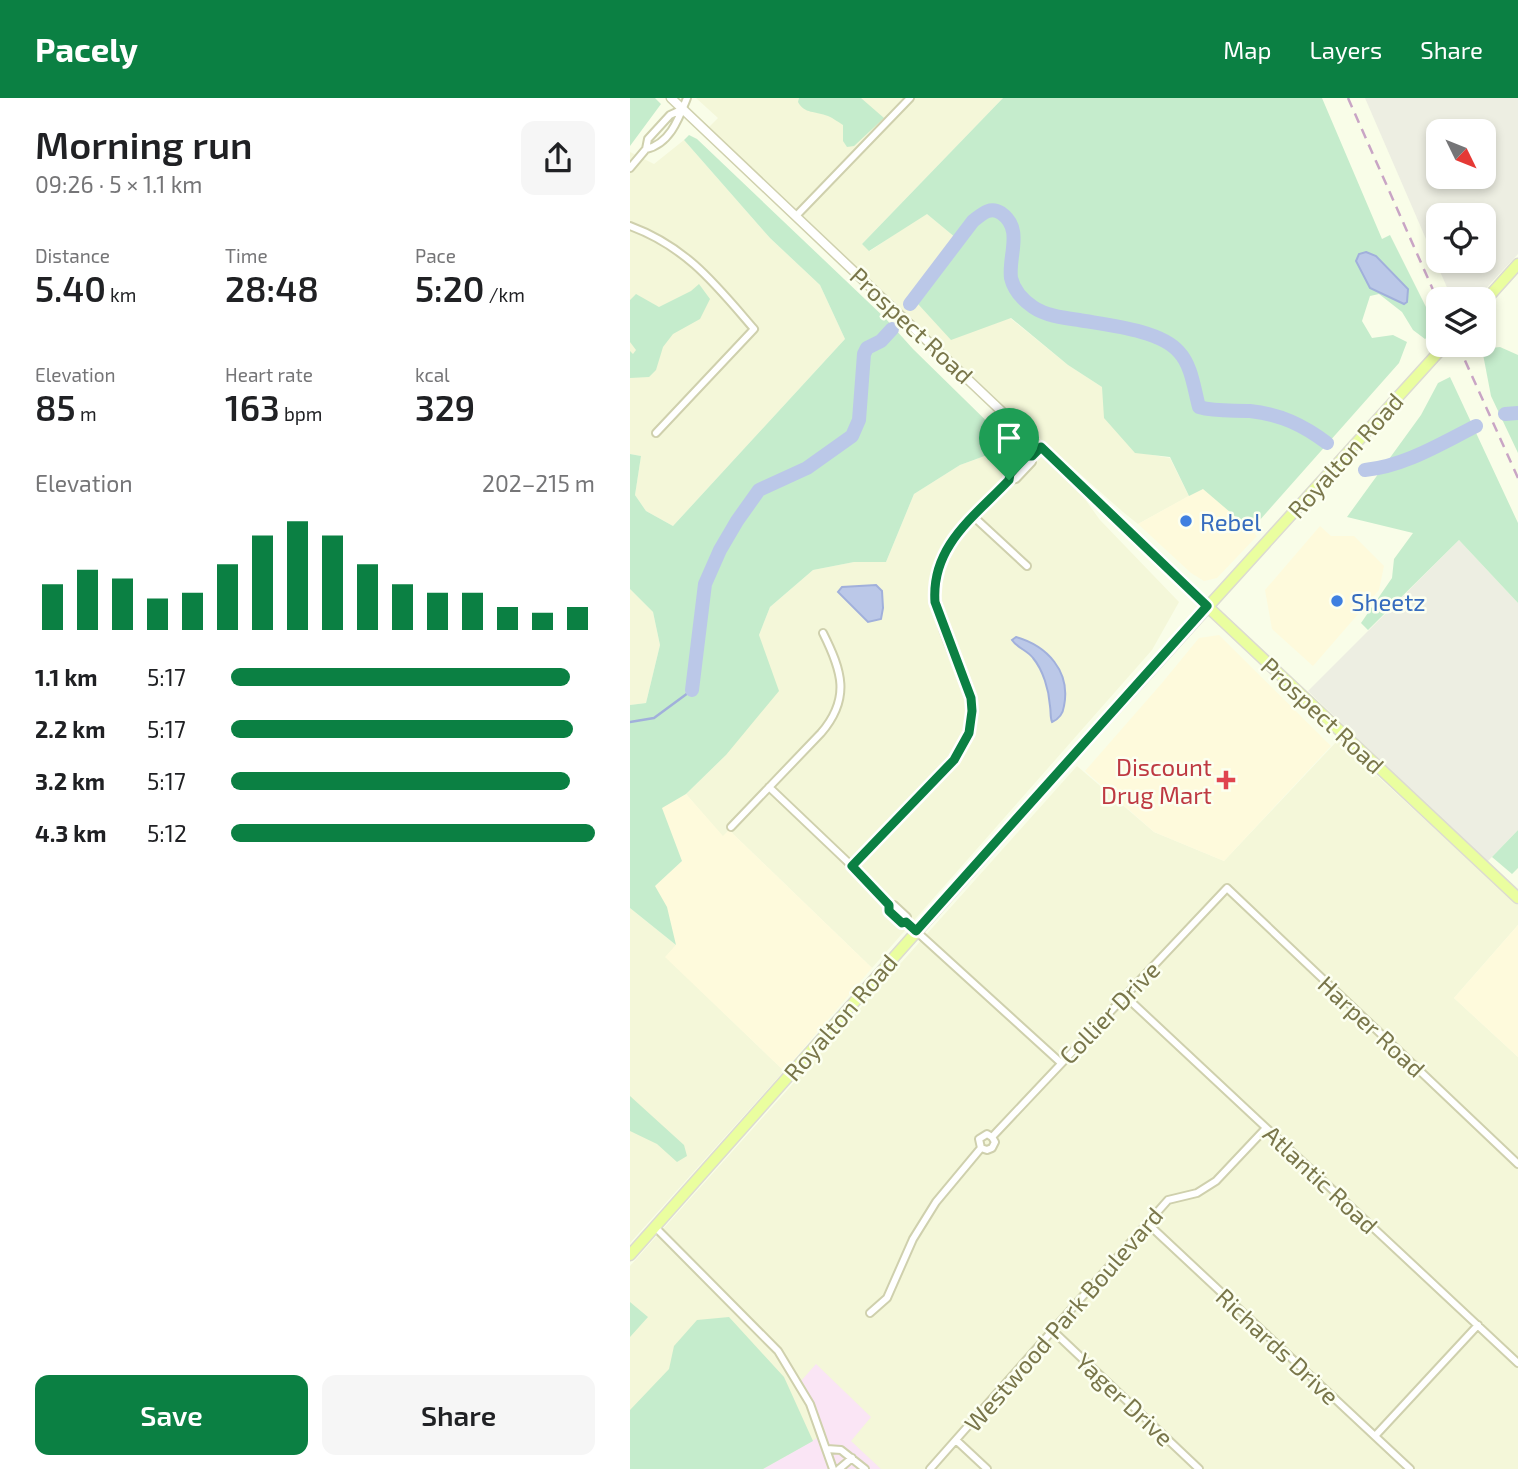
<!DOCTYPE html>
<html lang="en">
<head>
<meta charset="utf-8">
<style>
  :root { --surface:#fff; --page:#f6f6f6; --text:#202124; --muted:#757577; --accent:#0b8043 }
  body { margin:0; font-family:"Exo 2",sans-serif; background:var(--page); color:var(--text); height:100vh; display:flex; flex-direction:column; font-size:26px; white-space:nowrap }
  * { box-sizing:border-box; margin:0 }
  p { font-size:23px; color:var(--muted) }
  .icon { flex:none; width:38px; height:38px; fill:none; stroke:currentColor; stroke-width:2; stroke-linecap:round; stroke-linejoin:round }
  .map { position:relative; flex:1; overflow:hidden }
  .sheet { display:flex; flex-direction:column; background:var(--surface); width:630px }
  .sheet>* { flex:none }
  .needle { width:46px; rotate:133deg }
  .fabs { position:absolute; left:796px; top:21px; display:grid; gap:14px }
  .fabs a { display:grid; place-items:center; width:70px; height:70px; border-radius:14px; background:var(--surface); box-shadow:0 4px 10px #0003; font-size:35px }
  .pin { position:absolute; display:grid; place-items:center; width:60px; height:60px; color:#fff; margin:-72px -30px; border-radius:50% 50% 50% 0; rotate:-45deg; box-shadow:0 0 7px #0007 }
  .pin .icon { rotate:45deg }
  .round { display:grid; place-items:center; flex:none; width:74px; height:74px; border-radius:14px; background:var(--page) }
  .overview { display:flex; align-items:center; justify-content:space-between; height:119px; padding:0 35px }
  h1 { font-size:38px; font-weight:600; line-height:52px }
  .figures { display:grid; grid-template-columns:repeat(3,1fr); gap:10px; height:119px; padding:7px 35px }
  .figures div { display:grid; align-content:center }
  .figures b { font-size:35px; font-weight:600 }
  .figures small { font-size:19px; font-weight:400 }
  .figures p { font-size:19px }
  .chart { height:196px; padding:14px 35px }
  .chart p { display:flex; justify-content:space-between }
  .chart svg { width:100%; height:126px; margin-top:7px; stroke:var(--accent); stroke-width:6 }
  .primary-button { display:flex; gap:14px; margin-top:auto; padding:14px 35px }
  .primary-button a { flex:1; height:80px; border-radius:14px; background:var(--accent); color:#fff; font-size:28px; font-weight:600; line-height:80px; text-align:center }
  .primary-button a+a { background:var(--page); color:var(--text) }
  ul { padding:0 35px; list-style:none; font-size:23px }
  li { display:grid; grid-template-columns:112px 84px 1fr; align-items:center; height:52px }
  li i { height:18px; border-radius:9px; background:var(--accent) }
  header { display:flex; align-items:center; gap:42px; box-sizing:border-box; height:98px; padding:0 35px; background:var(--accent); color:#fff }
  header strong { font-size:33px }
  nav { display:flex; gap:38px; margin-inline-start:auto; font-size:24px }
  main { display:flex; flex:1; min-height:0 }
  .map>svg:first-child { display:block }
  .residential { fill:#f4f7d9 }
  .commercial { fill:#fefadc }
  .industrial { fill:#edeee2; fill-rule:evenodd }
  .education { fill:#fae5f5 }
  .green { fill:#c5eccc }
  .water { fill:#bbc8e8; stroke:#a1b0db; stroke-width:2 }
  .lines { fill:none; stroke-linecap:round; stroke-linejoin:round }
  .stream { stroke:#a1b0db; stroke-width:2.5 }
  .river { stroke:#bbc8e8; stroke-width:14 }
  .minor-casing { stroke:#cfd0ad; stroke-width:10 }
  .tertiary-casing { stroke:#cfd0ad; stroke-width:11 }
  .primary-casing { stroke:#dcdbd0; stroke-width:13 }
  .minor { stroke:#fff; stroke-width:6 }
  .tertiary { stroke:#fff; stroke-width:8 }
  .primary { stroke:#eafe9f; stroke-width:10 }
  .rail { stroke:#c9a5c5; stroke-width:2.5; stroke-dasharray:10 7; stroke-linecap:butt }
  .route-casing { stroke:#fff; stroke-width:14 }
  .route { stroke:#0b8043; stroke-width:9 }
  .shop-dot { fill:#3f7fe0; stroke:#fcfff0; stroke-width:2.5 }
  .health-dot { fill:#e0444e; stroke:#fcfff0; stroke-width:2.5 }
  .labels { text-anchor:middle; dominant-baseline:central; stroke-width:5; stroke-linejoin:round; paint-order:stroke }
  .street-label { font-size:24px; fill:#79764a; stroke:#fcfff0 }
  .shop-label { font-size:24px; fill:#366cbe; stroke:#fcfff0; text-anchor:start }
  .health-label { font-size:24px; fill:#be3a42; stroke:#fcfff0; text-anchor:end }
</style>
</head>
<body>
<header>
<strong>Pacely</strong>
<nav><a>Map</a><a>Layers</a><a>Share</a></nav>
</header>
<main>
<section class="sheet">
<div class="overview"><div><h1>Morning run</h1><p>09:26 · 5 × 1.1 km</p></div><a class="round"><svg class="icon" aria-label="share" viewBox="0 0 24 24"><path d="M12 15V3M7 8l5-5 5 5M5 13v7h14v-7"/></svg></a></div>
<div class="figures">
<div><p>Distance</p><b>5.40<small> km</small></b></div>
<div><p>Time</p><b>28:48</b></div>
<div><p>Pace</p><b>5:20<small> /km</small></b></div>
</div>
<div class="figures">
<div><p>Elevation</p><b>85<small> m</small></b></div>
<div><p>Heart rate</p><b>163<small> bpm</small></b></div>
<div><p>kcal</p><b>329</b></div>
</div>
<div class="chart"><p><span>Elevation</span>202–215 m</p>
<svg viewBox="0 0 160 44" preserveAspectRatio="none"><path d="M5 44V28M15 44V23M25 44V26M35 44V33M45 44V31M55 44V21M65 44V11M75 44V6M85 44V11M95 44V21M105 44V28M115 44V31M125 44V31M135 44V36M145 44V38M155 44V36"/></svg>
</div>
<ul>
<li><b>1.1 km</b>5:17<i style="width:93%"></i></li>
<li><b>2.2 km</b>5:17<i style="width:94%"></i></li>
<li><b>3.2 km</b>5:17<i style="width:93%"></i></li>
<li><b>4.3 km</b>5:12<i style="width:100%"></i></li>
</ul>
<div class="primary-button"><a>Save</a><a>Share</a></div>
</section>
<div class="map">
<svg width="888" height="1371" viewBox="0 0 888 1371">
  <rect width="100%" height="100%" fill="#f9fde8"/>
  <path class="residential" d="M66 0H373L232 146 240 153 296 115 332 145 288 206 321 241 380 220 438 267 472 289 505 354 540 360 559 398 508 426 493 414 371 306 79 29 88 20Z
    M54 42 140 140 190 187 215 241 43 428 16 413 5 397 11 358 0 356V54L24 66Z
    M396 343 447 390 470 422 549 504 522 552 242 870 99 732 93 739 56 696 96 657 132 548 129 537 140 509 183 472 224 464H256L284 396 330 367Z
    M0 491 23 514 30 547 16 605 0 607Z
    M708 642 888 807V827L824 900 888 959V1371H0V1168L447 668 524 734 594 763Z
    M0 810 46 847 36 859 154 973 0 1145Z"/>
  <path class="commercial" d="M573 390 627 438 587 480 574 483 561 475 508 426Z
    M690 428 701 438H724L754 468 749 492 683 568 642 531 635 492Z
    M589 537 701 648 594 763 524 734 455 673 532 585 569 540Z
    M56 696 93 738 99 732 242 870 154 973 35 859 46 847 25 788 52 763 31 710Z
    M888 827V959L824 900Z"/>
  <path class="industrial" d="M735 0H888V156L846 201H822ZM808 33H854V79H808ZM808 117H854V163H808Z
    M829 442 888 505V732L857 764 678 593Z"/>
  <path class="education" d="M186 1266 241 1319 221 1343 251 1371H133L196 1335 171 1283Z"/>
  <path class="green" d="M0 0H25L31 6 0 48Z
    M169 0H231L254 20 224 48 217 49 213 43V27C208 24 203 20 198 18 186 13 174 16 168 4Z
    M373 0H692L752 141 760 137 807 231 795 241 783 232 772 214 749 196 740 198 732 223 742 240 763 237 777 244 769 265 621 432 573 391 559 398 540 359 505 355 474 320 472 289 438 267 381 220 321 242 288 206 332 145 297 116 239 153 232 146Z
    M59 37 67 41 256 221 283 251 382 348 330 367 284 396 256 464H224L183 472 140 509 129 537 149 593 96 657 56 696 32 710 52 763 25 788 37 809 46 847 0 810V607L16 605 30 547 23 514 0 491V356L11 358 5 397 16 413 43 428 215 241 190 187 140 140 54 42Z
    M69 186 80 201 70 221 43 236 33 249 26 272 19 279 0 280V253L3 256 6 252 0 244V202L6 196 29 209 61 193Z
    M870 249 888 257V355L861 298 852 251Z
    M820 279 888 425V505L829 442 738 532 731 525 762 480 764 461 783 435 717 419 791 317 808 285Z
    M888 732V770L882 776 862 759Z
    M0 998 54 1047 57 1058 47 1064 27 1046 0 1033Z
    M0 1204 18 1219 0 1239Z
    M99 1219 154 1279 183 1343 133 1371H0V1312L39 1271 44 1248 67 1222Z"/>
  <path class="water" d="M736 154 746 158 778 191 777 204 774 206 740 190 726 163 729 156Z
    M246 487 252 493 253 510 251 521 238 524 208 494 212 489Z
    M386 539C417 548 441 573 434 608 433 616 429 621 422 624 420 619 421 614 420 608 419 592 413 572 403 560 397 552 387 550 382 542Z"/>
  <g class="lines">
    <path class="stream" d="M0 624 24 620 62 592"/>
    <path class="river" d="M280 206 343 123C352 116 360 108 371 115 394 131 378 158 381 180 384 193 393 202 403 209 416 218 435 220 449 222 477 227 531 232 549 254 562 268 564 291 569 309 586 314 602 312 620 313 650 316 673 327 697 345
      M875 316 888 315
      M735 372C775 368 810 346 846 328
      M62 592 75 486 90 452 107 423 129 392 177 370 222 338 229 322 234 256 237 250 251 243 262 231"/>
    <g class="minor-casing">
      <path id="minor" d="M16 51C40 46 49 20 57 0
        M0 70 16 51 18 41 40 17 53 11
        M166 118 280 0
        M0 128C57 149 86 187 124 231L26 335
        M396 358H402V364L386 381 379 382 380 376Z
        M344 419 397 468
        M139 689 222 768 259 807
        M101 729 191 635C221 600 212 573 193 535
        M222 768 330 654 341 624V600C324 554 287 497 316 450 330 428 360 402 379 382
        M276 824 272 825 259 813V807H264L277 819 276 824 286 833 430 964
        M494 897 888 1265
        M362 1039 597 790 888 1066
        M517 1125 780 1371
        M25 1129 148 1253 180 1306 203 1371
        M240 1215 257 1200 283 1141 306 1104 351 1050 349 1041 357 1036 362 1039 365 1044 362 1050 357 1052 351 1050
        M421 1231 569 1371
        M745 1338 848 1227
        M326 1342 357 1371
        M197 1351 211 1352 235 1371
        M209 1371 222 1360
        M300 1371 538 1102 567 1095 586 1083 636 1030"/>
    </g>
    <g class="tertiary-casing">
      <path id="tertiary" d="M41 0 577 508"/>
    </g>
    <g class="primary-casing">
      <path id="primary" d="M854 204 888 166
        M577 508 888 800
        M0 1157 430 672 815 247"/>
    </g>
    <use href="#minor" class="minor"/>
    <use href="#tertiary" class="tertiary"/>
    <use href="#primary" class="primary"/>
    <path class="rail" d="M718 0 808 203
      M828 247 888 380"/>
  </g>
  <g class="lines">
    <g class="route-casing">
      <path id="route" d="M411 349 577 508 286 833 276 824 272 825 259 813V807L222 768 324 662 339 635 342 613 341 600 305 504C301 448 344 419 379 382L380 376 396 358H402Z"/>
    </g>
    <use href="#route" class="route"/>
  </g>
  <g class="shop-dot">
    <circle cx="556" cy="423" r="7"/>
    <circle cx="707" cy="503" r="7"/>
  </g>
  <path class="health-dot" d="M592.5 671.5h7v7h7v7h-7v7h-7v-7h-7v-7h7z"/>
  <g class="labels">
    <g class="street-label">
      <text transform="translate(282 227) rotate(43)">Prospect Road</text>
      <text transform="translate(715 357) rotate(-48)">Royalton Road</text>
      <text transform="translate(693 617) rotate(43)">Prospect Road</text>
      <text transform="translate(479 914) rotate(-46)">Collier Drive</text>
      <text transform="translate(210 919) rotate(-49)">Royalton Road</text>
      <text transform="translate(742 928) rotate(43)">Harper Road</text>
      <text transform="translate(691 1081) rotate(43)">Atlantic Road</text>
      <text transform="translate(433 1221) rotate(-49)">Westwood Park Boulevard</text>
      <text transform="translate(648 1248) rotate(43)">Richards Drive</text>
      <text transform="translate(495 1301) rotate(43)">Yager Drive</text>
    </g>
    <g class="shop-label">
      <text x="570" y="423">Rebel</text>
      <text x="721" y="503">Sheetz</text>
    </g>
    <g class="health-label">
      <text x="582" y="668">Discount<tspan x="582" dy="28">Drug Mart</tspan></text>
    </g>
  </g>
</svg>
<div class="fabs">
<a><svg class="needle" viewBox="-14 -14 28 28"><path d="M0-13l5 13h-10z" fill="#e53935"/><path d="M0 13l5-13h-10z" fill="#757577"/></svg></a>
<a><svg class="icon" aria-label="locate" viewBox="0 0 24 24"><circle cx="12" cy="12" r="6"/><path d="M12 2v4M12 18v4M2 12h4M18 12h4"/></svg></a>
<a><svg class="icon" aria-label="layers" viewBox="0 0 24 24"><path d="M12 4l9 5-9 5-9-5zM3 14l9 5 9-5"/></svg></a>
</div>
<div class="pin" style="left:379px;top:382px;background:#1e9e55"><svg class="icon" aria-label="arrive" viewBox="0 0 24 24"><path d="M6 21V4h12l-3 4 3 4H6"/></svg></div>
</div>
</main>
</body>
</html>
